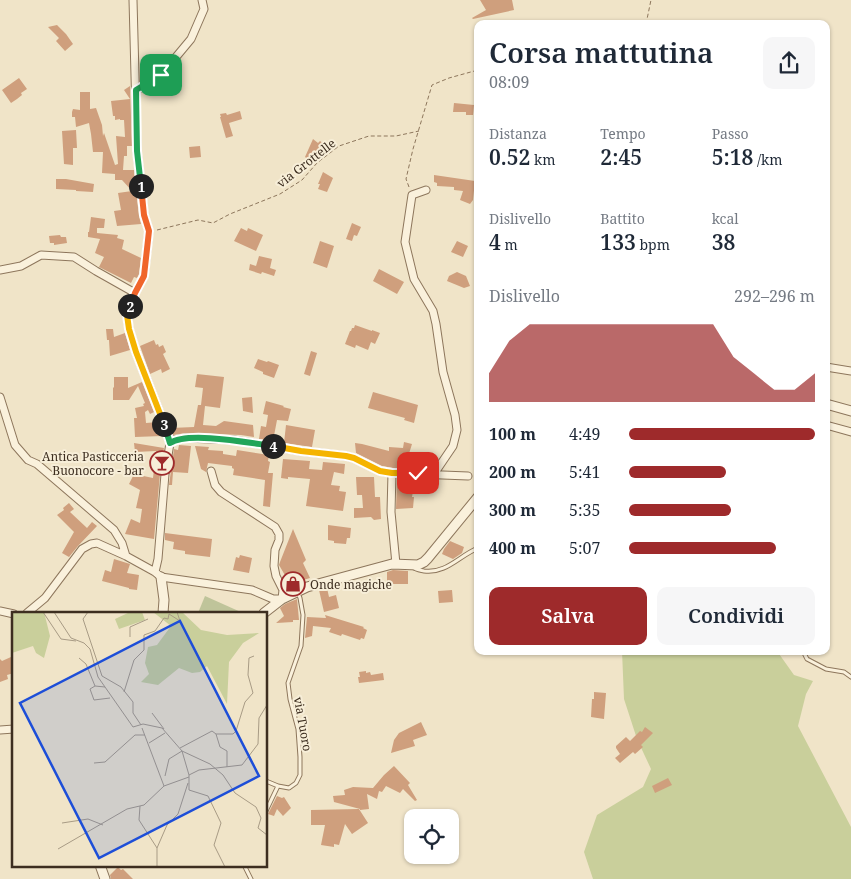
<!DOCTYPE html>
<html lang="it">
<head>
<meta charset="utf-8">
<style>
  :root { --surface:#fff; --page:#f6f6f7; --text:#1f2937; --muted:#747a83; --accent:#9e2a2b }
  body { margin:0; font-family:"Noto Serif",serif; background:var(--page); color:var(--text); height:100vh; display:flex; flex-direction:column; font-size:19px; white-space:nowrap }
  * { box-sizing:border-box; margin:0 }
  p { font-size:16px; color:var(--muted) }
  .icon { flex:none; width:28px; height:28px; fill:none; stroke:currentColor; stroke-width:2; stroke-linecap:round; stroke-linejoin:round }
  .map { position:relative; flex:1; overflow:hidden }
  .side { position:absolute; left:474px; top:20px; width:356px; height:635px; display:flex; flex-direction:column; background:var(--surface); border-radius:10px; box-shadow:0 1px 4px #0004 }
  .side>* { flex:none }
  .fabs { position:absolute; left:404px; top:809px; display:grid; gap:10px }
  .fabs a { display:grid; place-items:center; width:55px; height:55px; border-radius:10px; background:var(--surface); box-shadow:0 1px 4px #0004; font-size:25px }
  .pin { position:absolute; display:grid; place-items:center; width:42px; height:42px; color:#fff; margin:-21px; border-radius:10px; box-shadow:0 2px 8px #0006 }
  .km { position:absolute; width:25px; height:25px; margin:-12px; border-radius:50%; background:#222; color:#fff; font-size:14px; line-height:25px; text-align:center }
  .round { display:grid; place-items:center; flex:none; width:52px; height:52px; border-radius:10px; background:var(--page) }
  .headline { display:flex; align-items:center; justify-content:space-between; height:85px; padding:0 15px }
  h1 { font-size:28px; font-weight:600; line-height:38px }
  .figures { display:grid; grid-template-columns:repeat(3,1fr); gap:8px; height:85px; padding:5px 15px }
  .figures div { display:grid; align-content:center }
  .figures b { font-size:21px; font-weight:600 }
  .figures small { font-size:14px; font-weight:400 }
  .figures p { font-size:14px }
  .chart { height:140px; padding:10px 15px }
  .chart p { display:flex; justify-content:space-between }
  .chart svg { width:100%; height:90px; margin-top:5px; fill:var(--accent); opacity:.7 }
  .primary-button { display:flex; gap:10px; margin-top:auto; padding:10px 15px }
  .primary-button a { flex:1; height:58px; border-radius:10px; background:var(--accent); color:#fff; font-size:20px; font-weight:600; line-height:58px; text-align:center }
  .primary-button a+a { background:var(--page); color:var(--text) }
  ul { padding:0 15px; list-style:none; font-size:16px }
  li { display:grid; grid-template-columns:80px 60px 1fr; align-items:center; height:38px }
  li i { height:12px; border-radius:6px; background:var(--accent) }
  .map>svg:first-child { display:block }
  .green { fill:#c9cf9b }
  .cemetery { fill:#bfc49a }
  .building { fill:#cf9f7d }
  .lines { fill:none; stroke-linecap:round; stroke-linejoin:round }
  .service-casing { stroke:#8d765c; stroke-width:5 }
  .minor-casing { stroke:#8d765c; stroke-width:9 }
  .tertiary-casing { stroke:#8d765c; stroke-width:11 }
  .path { stroke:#8d765c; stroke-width:1; stroke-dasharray:4 2.5; stroke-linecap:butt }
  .service { stroke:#faf1dc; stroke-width:3 }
  .minor { stroke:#faf1dc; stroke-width:7 }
  .tertiary { stroke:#faf1dc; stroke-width:9 }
  .split-1-casing { stroke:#fff; stroke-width:10 }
  .split-2-casing { stroke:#fff; stroke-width:10 }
  .split-3-casing { stroke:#fff; stroke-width:10 }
  .split-4-casing { stroke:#fff; stroke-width:10 }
  .split-5-casing { stroke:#fff; stroke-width:10 }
  .split-1 { stroke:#22a559; stroke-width:6 }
  .split-2 { stroke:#f0652b; stroke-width:6 }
  .split-3 { stroke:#f5b400; stroke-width:6 }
  .split-4 { stroke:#22a559; stroke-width:6 }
  .split-5 { stroke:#f5b400; stroke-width:6 }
  .labels { text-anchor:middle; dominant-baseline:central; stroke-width:4; stroke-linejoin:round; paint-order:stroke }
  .street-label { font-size:12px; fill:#3d2e20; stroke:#f7eed8 }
  .poi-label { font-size:12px; fill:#3d2e20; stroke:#f7eed8; text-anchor:end }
  .inset-road { fill:none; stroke:#a89b85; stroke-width:1 }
  .view { fill:#1d4ed8; fill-opacity:0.15; stroke:#1d4ed8; stroke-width:2.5 }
  .inset-edge { fill:none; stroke:#3d2e20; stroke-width:2.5 }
</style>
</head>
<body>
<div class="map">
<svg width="851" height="879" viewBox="0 0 851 879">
  <rect width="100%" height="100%" fill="#f0e4c8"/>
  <path class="green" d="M622 651H777L794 675 813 681 806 694 798 726 851 827V879H593L584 852 597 815 643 787 651 769 637 739 624 699Z"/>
  <path class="cemetery" d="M205 596 243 613H198Z"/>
  <path class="building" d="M480 0H512L514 10 473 19 472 18 486 10Z
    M57 25 66 34 73 44 65 51 56 41 59 38 48 27Z
    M19 78 27 89 21 93 22 95 17 99 11 103 2 90Z
    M130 86 132 146H127V156H124L123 170H134L135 190H136L139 216 141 224 117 226 114 211 121 210 118 193 132 191 122 180H115V174L102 173 103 152H93L91 134 89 123 76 127 75 117H72V112L73 109 80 110V92H90V109L96 108 102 125 103 136 104 133 115 165 118 164 116 136 125 137 124 120H120V119L115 120V116H113L111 101 130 99 124 90Z
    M454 103 474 105 473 115H466V112H453Z
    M240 111 242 119 229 123 233 136 226 138 220 117H221L220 114 226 113 227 115Z
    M76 130 77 148H73V165L64 164 62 131Z
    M313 139 318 143 320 141 325 145 315 158 313 157 309 160 305 157Z
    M200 146 201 157 190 158 189 147Z
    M323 172 333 178 327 192 318 189 320 184H318Z
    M434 175 475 181 473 200 470 204 460 200 463 191 454 190V187L437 186V183L434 182Z
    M56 179H66L94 184 93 192 76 191V190L56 189Z
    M91 217 105 219 104 228H97V233L118 235 117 238 124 240 122 249 141 258 139 274 137 278 134 277 131 283 99 267 104 257 95 253 100 239 88 237V232H89Z
    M352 223 361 227 357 236 354 235 352 241 346 239Z
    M241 228 247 231 248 228 263 235 256 251 234 241Z
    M60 235 61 237H66L67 243 54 245V243H50L49 236Z
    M320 241 334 246 327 268 313 263Z
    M457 241 468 246 463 257 451 252Z
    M259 256 272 259 270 268 276 270 274 276 262 272 261 274 249 270 250 264 256 266Z
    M379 269 404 282 397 294 373 281Z
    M457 272 466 276 470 286 464 288 447 281 449 276Z
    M355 325 372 331V330L380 333 375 344 371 342 368 350 356 345 355 348 345 344 350 331H351L352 328H354Z
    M106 329H113L114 337 125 333 130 350 110 356 109 340H107Z
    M154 340 156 345 158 344 159 347 163 345 166 352 163 354 170 369 162 373 161 369 150 374 140 346Z
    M311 351 317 353 310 376 304 374Z
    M258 359 267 362 268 361 279 365 274 378 263 374V372L254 368Z
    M197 374 224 377 220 408 205 406 203 425 216 426 224 421 253 425 254 437 241 435 186 433 173 435 171 428 194 427 198 405H201L203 388 195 387Z
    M114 377H128V388L142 382 154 412 150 414 148 410 145 412 146 423 158 422 162 436 135 437 134 418H137L135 408 144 406 143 404 145 403 138 386 129 400H113V388L114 387Z
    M373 392 418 405 414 423 404 420 405 418 368 408Z
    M252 397 253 413 243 411 242 398Z
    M266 401 284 406 283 407 291 409 288 421 277 420 273 441 259 439 261 426 266 427 268 415 263 414Z
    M286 425 315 430 312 447 284 443Z
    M404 442 412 444 408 457H418V469L393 468 382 466 356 453 355 443 362 444 389 451V447L403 448Z
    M134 443 164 448 160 474 154 539 125 534 131 519 140 523 142 509 136 508 140 490 129 484 134 474 153 478 156 451 135 452Z
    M179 445 191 446 188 473 173 472 172 485H169L174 449 178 450Z
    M195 446 209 447 208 450 223 451V454L236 456 237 450 269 455 268 461 270 462 268 473H273L270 507 263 506 265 480 233 475 234 469 232 468V466L208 463 206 472 201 469Z
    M283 459 310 461 309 469 322 470 323 462 345 464 344 474 334 472 331 485 340 486 339 491 346 492 343 511 306 506 310 479 288 477V479L281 478Z
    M356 477H374L375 497H380L381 519 374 520 371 517 354 518V508H363L362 495H357Z
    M397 479H415L412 497H414L413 508 396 509Z
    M69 503 74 509 70 512 87 528 92 522 97 526 78 546 69 557 62 553 74 532 57 515 64 510 63 508Z
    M328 525 351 528 350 538H347L346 544 334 543V541L328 540Z
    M293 529 306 560 303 563 310 578 290 584 279 565 280 562Z
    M165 533 212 539 210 557 185 554V551L173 549 174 542 165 540Z
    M450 541 464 547 462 553 453 559 442 554 444 549Z
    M240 555 252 558 249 573 233 570 236 557 239 558Z
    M114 559 130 564 127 573 139 575 137 590 129 589V588L102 581 105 570 111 572Z
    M393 570 408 571V584H387V572Z
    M327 588 329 597 336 595 339 608 324 612 319 590Z
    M452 590 453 602 439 603 438 591Z
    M297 599 299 620H293V622L276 623 284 616 280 608 285 604Z
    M325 615 364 627 363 628 367 630 364 639 361 638 360 640 342 634 341 636 329 632 331 628 313 626 312 636 305 638 307 617 326 618Z
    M11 657 12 661H14V673L7 675 8 679 0 682V659L2 661Z
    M366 671V673L370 672 371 675 383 673 384 680 359 683 358 677H360L359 672Z
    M594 692 606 693 604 719 591 717 592 699H594Z
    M421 722 427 735 413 740 415 746 391 753 394 740 399 733Z
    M645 727 653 733 641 745 643 747 635 754 633 752 620 763 615 758 620 754 616 748V746L626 737 630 741 640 731 642 732Z
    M394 766 410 783 408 785 417 800 415 801 403 789 400 793 386 786 382 792 379 791 377 799 367 794 369 809 360 810V809L334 802 333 796 345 795 344 790 353 787 373 788 384 775Z
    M668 778 672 785 655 793 652 786Z
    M277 796 282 798 284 797 291 808 283 816 277 809 274 816 268 814Z
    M359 809 368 823 352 834 345 824 339 845 334 844V847L321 845 325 825H311V810Z
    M118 867 121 870 123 869 133 879H111L110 875Z"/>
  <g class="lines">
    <g class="service-casing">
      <path id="service" d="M413 567C416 570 419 570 424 571 446 574 459 556 478 548
        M803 651 807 659 826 669 844 672 851 677
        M266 781 278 786 266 811
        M278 786 289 788 296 783 300 775V757L298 729 290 699 288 683 301 646 303 615 300 598 298 593
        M244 865 251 879"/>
    </g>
    <g class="minor-casing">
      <path id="minor" d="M133 0 137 151 144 215 149 231 144 276 135 293 127 315 129 329 136 352 163 421 170 443 165 474 158 559 155 572
        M136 91 161 75 191 39 204 9 202 0
        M426 190 412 195 405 242 414 279 433 311 436 324 443 372 455 415 457 430 453 446 434 474
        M0 270 21 266 41 255 74 257 96 271 135 293
        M826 367 851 371
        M0 397 15 445 28 460 37 464 114 530 122 543 126 556
        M826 425 851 432
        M170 443 174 440 186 438 234 440 301 451 346 456 354 458 380 471 392 473 468 476
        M392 473 391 512 396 564
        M0 611 14 614
        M27 613 45 598 82 549 91 544 97 543 126 556 155 572 161 577 252 590 273 599H282L283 590 276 576 274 566 275 550 279 540V534L275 527 221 492 215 485 211 471
        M0 730 14 729"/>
    </g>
    <g class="tertiary-casing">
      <path id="tertiary" d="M826 404 851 411
        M161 577 164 600 163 613
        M264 613 282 599 307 587 392 564 418 565 424 562 428 558 478 497
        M100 865 105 879"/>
    </g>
    <path class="path" d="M646 24 651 0
      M409 187 406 179 413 149 432 85 449 78 478 70
      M157 230 198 220 213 223 230 214 280 194 302 180 317 163 339 146 369 136H396L419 131"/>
    <use href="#service" class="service"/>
    <use href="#minor" class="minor"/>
    <use href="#tertiary" class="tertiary"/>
  </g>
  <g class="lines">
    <g class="split-1-casing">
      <path id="split-1" d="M141 186 137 151 136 90 161 75"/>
    </g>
    <g class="split-2-casing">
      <path id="split-2" d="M130 306 135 293 144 276 149 231 144 215 141 186"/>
    </g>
    <g class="split-3-casing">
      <path id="split-3" d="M130 306 127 315 129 329 136 352 164 424"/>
    </g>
    <g class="split-4-casing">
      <path id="split-4" d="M164 424 170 443C188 431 250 443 273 446"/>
    </g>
    <g class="split-5-casing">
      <path id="split-5" d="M273 446 301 451 346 456 354 458 380 471 392 473H418"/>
    </g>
    <use href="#split-1" class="split-1"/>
    <use href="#split-2" class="split-2"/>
    <use href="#split-3" class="split-3"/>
    <use href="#split-4" class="split-4"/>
    <use href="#split-5" class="split-5"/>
  </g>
  <defs>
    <g id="bar-ring" transform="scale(1.25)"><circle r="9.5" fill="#f7eed8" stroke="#9e2a2b" stroke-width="1.5"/><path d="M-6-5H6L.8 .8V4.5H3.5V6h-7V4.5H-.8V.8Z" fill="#9e2a2b"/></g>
    <g id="shop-ring" transform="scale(1.25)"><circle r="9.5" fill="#f7eed8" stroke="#9e2a2b" stroke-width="1.5"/><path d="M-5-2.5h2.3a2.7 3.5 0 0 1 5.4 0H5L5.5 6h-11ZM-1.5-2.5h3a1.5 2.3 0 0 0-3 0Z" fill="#9e2a2b"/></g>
  </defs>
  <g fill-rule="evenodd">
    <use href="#bar-ring" x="162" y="463"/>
    <use href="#shop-ring" x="293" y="584"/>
  </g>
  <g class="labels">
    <g class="street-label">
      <text transform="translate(306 163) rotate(-38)">via Grottelle</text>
      <text transform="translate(303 724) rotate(80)">via Tuoro</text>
    </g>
    <g class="poi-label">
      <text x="144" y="456">Antica Pasticceria<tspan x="144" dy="14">Buonocore - bar</tspan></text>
      <text x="310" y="584" text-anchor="start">Onde magiche</text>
    </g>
  </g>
  <g transform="translate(12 612)">
    <rect width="255" height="255" fill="#f0e4c8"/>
    <path d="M0 0H32L38 24 32 46 24 41 21 34 0 41ZM118 0H130L133 8 107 17 103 7ZM141 0H170L189 18 215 23 247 21 231 31 217 50 215 92 195 54 188 60 180 61 167 56 146 73 129 70 137 62 133 51 136 35 145 33 159 14Z" fill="#c9cf9b"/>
    <path class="inset-road" d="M31 0 49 27 64 29M42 0 59 26 72 31 78 37 86 65 121 115 131 112 150 116 170 139 198 152 211 163 223 181 244 195 249 206 246 216 255 223M76 0 71 7 90 64 109 75 121 90V101L129 113M118 25V15L136 7M67 46 74 52 83 74 93 75M83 74 78 77 82 88 98 86M112 80 122 48 132 38V23L143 19 152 6 156 7 157 2 168 9 165 0M140 101 152 117M130 116 152 174M137 131 153 121M168 136 200 119 204 122M82 151 93 150 123 123H133M215 155V139L208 135 204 122H221L224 119 233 90 241 81 236 63 237 46 242 44M177 163 187 158 230 153 246 132 247 106 255 93M153 164 157 147 170 139 177 163V178L196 184 209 211 202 233 213 255M128 194 127 208 145 236M50 211 76 207 91 213M46 237 115 197 132 193 152 174 177 165M145 255V236L155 213 166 202 176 171"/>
    <path class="view" d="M168 9 247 164 87 246 8 91Z"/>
    <rect width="255" height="255" class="inset-edge"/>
  </g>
</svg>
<div class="fabs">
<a><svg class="icon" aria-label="locate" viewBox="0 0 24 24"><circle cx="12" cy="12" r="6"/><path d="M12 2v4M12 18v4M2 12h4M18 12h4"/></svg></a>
</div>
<div class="pin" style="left:161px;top:75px;background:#1e9e55"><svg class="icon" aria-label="arrive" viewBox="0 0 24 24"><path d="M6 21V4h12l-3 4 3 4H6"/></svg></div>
<div class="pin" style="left:418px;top:473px;background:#d93025"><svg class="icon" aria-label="check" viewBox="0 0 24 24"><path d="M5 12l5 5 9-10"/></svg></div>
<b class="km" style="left:141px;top:186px">1</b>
<b class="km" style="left:130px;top:306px">2</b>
<b class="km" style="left:164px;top:424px">3</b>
<b class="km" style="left:273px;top:446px">4</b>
<section class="side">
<div class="headline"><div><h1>Corsa mattutina</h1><p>08:09</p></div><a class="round"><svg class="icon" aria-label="share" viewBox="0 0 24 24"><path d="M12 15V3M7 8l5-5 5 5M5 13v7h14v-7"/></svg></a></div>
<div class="figures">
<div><p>Distanza</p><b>0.52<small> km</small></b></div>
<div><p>Tempo</p><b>2:45</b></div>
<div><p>Passo</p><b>5:18<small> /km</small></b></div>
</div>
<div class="figures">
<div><p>Dislivello</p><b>4<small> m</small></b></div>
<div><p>Battito</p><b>133<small> bpm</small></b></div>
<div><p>kcal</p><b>38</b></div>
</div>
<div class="chart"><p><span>Dislivello</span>292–296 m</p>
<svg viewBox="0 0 160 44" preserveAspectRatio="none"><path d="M0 44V30L10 14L20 6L30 6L40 6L50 6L60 6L70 6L80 6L90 6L100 6L110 6L120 22L130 30L140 38L150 38L160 30V44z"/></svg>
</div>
<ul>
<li><b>100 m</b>4:49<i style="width:100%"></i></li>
<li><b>200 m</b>5:41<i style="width:52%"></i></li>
<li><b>300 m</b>5:35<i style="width:55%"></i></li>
<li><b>400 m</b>5:07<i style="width:79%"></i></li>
</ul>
<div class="primary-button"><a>Salva</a><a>Condividi</a></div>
</section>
</div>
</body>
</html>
